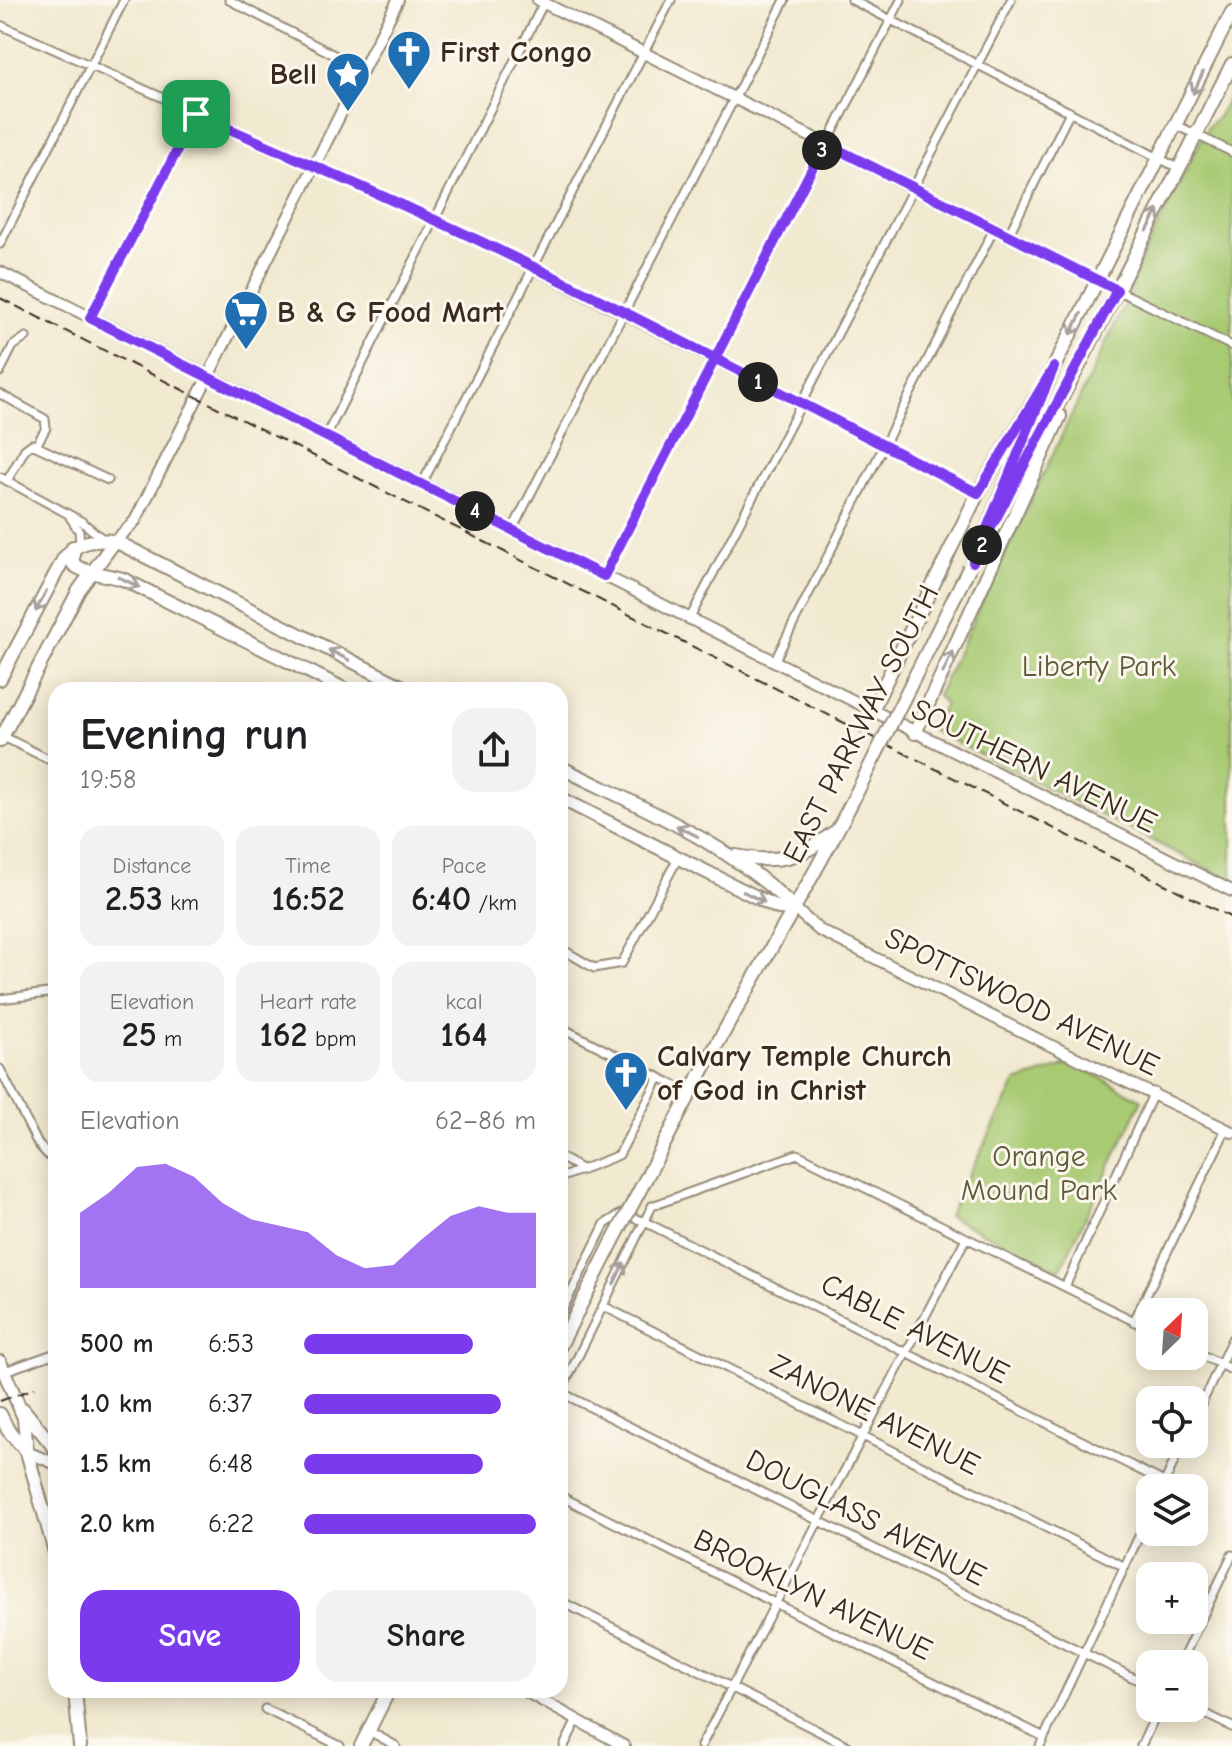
<!DOCTYPE html>
<html lang="en">
<head>
<meta charset="utf-8">
<style>
  :root { --surface:#fff; --page:#f2f2f2; --text:#202124; --muted:#757577; --accent:#7c3aed }
  body { margin:0; font-family:"Comic Neue",sans-serif; background:var(--page); color:var(--text); height:100vh; display:flex; flex-direction:column; font-size:30px; white-space:nowrap }
  * { box-sizing:border-box; margin:0 }
  p { font-size:26px; color:var(--muted) }
  .icon { flex:none; width:44px; height:44px; fill:none; stroke:currentColor; stroke-width:2; stroke-linecap:round; stroke-linejoin:round }
  .map { position:relative; flex:1; overflow:hidden }
  .details { position:absolute; left:48px; top:682px; width:520px; height:1016px; display:flex; flex-direction:column; background:var(--surface); border-radius:24px; box-shadow:0 4px 20px #0003 }
  .details>* { flex:none }
  .needle { width:52px; rotate:25deg }
  .buttons { position:absolute; left:1136px; top:1298px; display:grid; gap:16px }
  .buttons a { display:grid; place-items:center; width:72px; height:72px; border-radius:16px; background:var(--surface); box-shadow:0 4px 20px #0003; font-size:40px }
  .pin { position:absolute; display:grid; place-items:center; width:68px; height:68px; color:#fff; margin:-34px; border-radius:16px; box-shadow:0 4px 12px #0006 }
  .km { position:absolute; width:40px; height:40px; margin:-20px; border-radius:50%; background:#222; color:#fff; font-size:22px; line-height:40px; text-align:center }
  .round { display:grid; place-items:center; flex:none; width:84px; height:84px; border-radius:24px; background:var(--page) }
  .head { display:flex; align-items:center; justify-content:space-between; height:136px; padding:0 32px }
  h1 { font-size:44px; font-weight:600; line-height:60px }
  .stats { display:grid; grid-template-columns:repeat(3,1fr); gap:12px; height:136px; padding:8px 32px }
  .stats div { display:grid; align-content:center; border-radius:20px; background:var(--page); text-align:center }
  .stats b { font-size:34px; font-weight:600 }
  .stats small { font-size:22px; font-weight:400 }
  .stats p { font-size:22px }
  .chart { height:224px; padding:16px 32px }
  .chart p { display:flex; justify-content:space-between }
  .chart svg { width:100%; height:144px; margin-top:8px; fill:var(--accent); opacity:.7 }
  .cta { display:flex; gap:16px; margin-top:auto; padding:16px 32px }
  .cta a { flex:1; height:92px; border-radius:24px; background:var(--accent); color:#fff; font-size:32px; font-weight:600; line-height:92px; text-align:center }
  .cta a+a { background:var(--page); color:var(--text) }
  ul { padding:0 32px; list-style:none; font-size:26px }
  li { display:grid; grid-template-columns:128px 96px 1fr; align-items:center; height:60px }
  li i { height:20px; border-radius:10px; background:var(--accent) }
  .map>svg:first-child { display:block }
  .green { fill:#a8ca73; stroke:#727a48; stroke-width:2 }
  .lines { fill:none; stroke-linecap:round; stroke-linejoin:round }
  .street-casing { stroke:#968a77; stroke-width:11 }
  .secondary-casing { stroke:#968a77; stroke-width:14 }
  .primary-casing { stroke:#968a77; stroke-width:16 }
  .street { stroke:#fff; stroke-width:7 }
  .secondary { stroke:#fff; stroke-width:10 }
  .primary { stroke:#fff; stroke-width:12 }
  .rail { stroke:#3b2a1e; stroke-width:2; stroke-dasharray:12 6; stroke-linecap:butt }
  .secondary-bridge-casing { stroke:#968a77; stroke-width:14; stroke-linecap:butt }
  .primary-bridge-casing { stroke:#968a77; stroke-width:16; stroke-linecap:butt }
  .secondary-bridge { stroke:#fff; stroke-width:10 }
  .primary-bridge { stroke:#fff; stroke-width:12 }
  .oneway { stroke:#a79f9a }
  .route-casing { stroke:#fff; stroke-width:16 }
  .route { stroke:#7c3aed; stroke-width:10 }
  .labels { text-anchor:middle; dominant-baseline:central; stroke-width:6; stroke-linejoin:round; paint-order:stroke }
  .poi-label { font-size:30px; font-weight:bold; fill:#3b2a1e; stroke:#fbf7ec; text-anchor:start }
  .park-label { font-size:30px; fill:#5c5a38; stroke:#fbf7ec }
  .street-label { font-size:30px; fill:#3b2a1e; stroke:#fbf7ec }
</style>
</head>
<body>
<div class="map">
<svg width="1232" height="1746" viewBox="0 0 1232 1746">
  <rect width="100%" height="100%" fill="#fbf7ec"/>
  <filter id="ink" filterUnits="userSpaceOnUse"><feTurbulence type="fractalNoise" baseFrequency=".0125" numOctaves="2"/><feDisplacementMap in="SourceGraphic" scale="16" xChannelSelector="R" yChannelSelector="G"/><feConvolveMatrix kernelMatrix="1 2 1 2 8 2 1 2 1" color-interpolation-filters="sRGB"/></filter>
  <filter id="wash" filterUnits="userSpaceOnUse"><feTurbulence type="fractalNoise" baseFrequency=".006" numOctaves="4" result="noise"/><feDisplacementMap in="SourceGraphic" scale="32" xChannelSelector="R" yChannelSelector="G"/><feGaussianBlur stdDeviation="1.8" result="paint"/><feColorMatrix in="noise" values="0 0 0 0 0 0 0 0 0 0 0 0 0 0 0 0 0 1.4 0 .05"/><feComposite in="paint" operator="in"/></filter>
  <g filter="url(#wash)">
    <rect width="100%" height="100%" fill="#f1e9d0"/>
    <path class="green" d="M1232 89V881L932 730 945 704 937 696 1129 295 1133 286 1131 280 1208 126 1219 116Z
      M1074 1063 1142 1100 1060 1270 948 1216 1016 1082Z"/>
  </g>
  <g filter="url(#ink)">
    <g class="lines">
      <g class="street-casing">
        <path id="street" d="M229 0 363 70
          M852 0 1180 169
          M0 25 436 220 978 493
          M1178 126 1232 152
          M1008 236 1070 112
          M0 244 124 0
          M1117 290 1232 346
          M90 318 196 114
          M0 372 13 346 26 337
          M0 394 45 419 46 428 37 444
          M326 436 544 2
          M0 477 81 521 104 540
          M7 481 25 449 32 444 108 480
          M422 484 671 0
          M70 517 79 531 80 544
          M512 530 785 0
          M604 576 901 0
          M689 620 1011 0
          M774 662 994 229
          M2 736 56 763
          M560 948 594 968 622 963 678 858
          M0 999 56 992
          M560 1027 690 1093
          M0 1069 38 1144 56 1164
          M560 1157 583 1170
          M560 1178 619 1155 659 1078
          M1065 1287 1154 1092
          M603 1306 1125 1567
          M560 1315 605 1224 621 1214 643 1221 1164 1482
          M1134 1321 1226 1129
          M1194 1351 1232 1370
          M5 1371 56 1353
          M560 1392 1150 1686
          M560 1393 652 1206 797 1154 1150 1329
          M1194 1420 1232 1339
          M1162 1488 1182 1444
          M560 1496 1044 1737
          M560 1601 848 1746
          M1180 1664 1232 1555
          M1194 1708 1232 1727
          M265 1709 340 1746
          M369 1731 396 1746
          M564 1746 577 1720
          M701 1746 966 1238
          M1040 1746 1150 1513
          M1141 1746 1159 1708"/>
      </g>
      <g class="secondary-casing">
        <path id="secondary" d="M538 0 1117 290
          M0 272 1232 891
          M115 541 135 521 398 0
          M795 909 819 930 1003 1022
          M1062 1051 1232 1132
          M27 1452 56 1464
          M523 1690 624 1746"/>
      </g>
      <g class="primary-casing">
        <path id="primary" d="M1007 499 1081 362 1232 64
          M73 547V564C84 574 109 574 125 580L346 690
          M973 562 1054 367 1232 12
          M0 679 64 558C78 541 93 539 115 541L409 690
          M871 712 978 493 1036 397
          M915 733 1060 416
          M0 741 79 590 115 541
          M560 767C642 808 730 843 795 909
          M560 798 778 908 795 909
          M736 856C776 864 802 858 833 833
          M673 1127C733 1007 806 896 865 776
          M560 1346 613 1241
          M0 1362 24 1418 27 1452 56 1556
          M23 1409 56 1450
          M0 1414 8 1430 27 1452
          M75 1690 80 1746
          M361 1746 389 1690"/>
      </g>
      <use href="#street" class="street"/>
      <use href="#secondary" class="secondary"/>
      <use href="#primary" class="primary"/>
      <path class="rail" d="M0 298 1232 918
        M0 1401 35 1388"/>
      <g class="secondary-bridge-casing">
        <path id="secondary-bridge" d="M1003 1022 1062 1051"/>
      </g>
      <g class="primary-bridge-casing">
        <path id="primary-bridge" d="M865 776 969 568
          M613 1241 673 1127"/>
      </g>
      <use href="#secondary-bridge" class="secondary-bridge"/>
      <use href="#primary-bridge" class="primary-bridge"/>
    </g>
    <defs><path id="oneway-shaft" d="M-6 0H5M1.5-3L5.5 0L1.5 3" fill="none" stroke-width="1.6" stroke-linecap="round" stroke-linejoin="round" transform="scale(2)"/></defs>
    <g class="oneway">
      <use href="#oneway-shaft" transform="translate(1198 83) rotate(115)"/>
      <use href="#oneway-shaft" transform="translate(1153 220) rotate(-62)"/>
      <use href="#oneway-shaft" transform="translate(1076 324) rotate(117)"/>
      <use href="#oneway-shaft" transform="translate(129 582) rotate(25)"/>
      <use href="#oneway-shaft" transform="translate(41 601) rotate(117)"/>
      <use href="#oneway-shaft" transform="translate(339 655) rotate(-153)"/>
      <use href="#oneway-shaft" transform="translate(948 662) rotate(-65)"/>
      <use href="#oneway-shaft" transform="translate(687 831) rotate(-153)"/>
      <use href="#oneway-shaft" transform="translate(754 897) rotate(27)"/>
      <use href="#oneway-shaft" transform="translate(619 1273) rotate(-65)"/>
    </g>
  </g>
  <g class="lines" filter="url(#ink)">
    <g class="route-casing">
      <path id="route" d="M196 114C276 150 356 183 435 220 619 305 797 403 978 493L1054 367 973 562 1117 290 825 143 604 576 90 318 196 114"/>
    </g>
    <use href="#route" class="route"/>
  </g>
  <defs>
    <g id="church-pin" transform="scale(2.3)"><path d="M0 17L-7.5 6A9.5 9.5 0 1 1 7.5 6Z" fill="#1f6fb2" stroke="#fbf7ec"/><path d="M-1.2-6h2.4v3.5h3.3v2.4h-3.3V6h-2.4V-.1h-3.3v-2.4h3.3Z" fill="#fff"/></g>
    <g id="sight-pin" transform="scale(2.3)"><path d="M0 17L-7.5 6A9.5 9.5 0 1 1 7.5 6Z" fill="#1f6fb2" stroke="#fbf7ec"/><path d="M0-6L1.8-2.2L6-1.7L2.9 1.2L3.7 5.4L0 3.3L-3.7 5.4L-2.9 1.2L-6-1.7L-1.8-2.2Z" fill="#fff"/></g>
    <g id="supermarket-pin" transform="scale(2.3)"><path d="M0 17L-7.5 6A9.5 9.5 0 1 1 7.5 6Z" fill="#1f6fb2" stroke="#fbf7ec"/><path d="M-6-5.5h2.5l.6 2H6L4.5 2H-2.5L-4.4-4H-6ZM-1.5 3.2a1.3 1.3 0 1 0 .1 0ZM3 3.2a1.3 1.3 0 1 0 .1 0Z" fill="#fff"/></g>
  </defs>
  <g fill-rule="evenodd">
    <use href="#church-pin" x="409" y="52"/>
    <use href="#sight-pin" x="348" y="74"/>
    <use href="#supermarket-pin" x="246" y="312"/>
    <use href="#church-pin" x="626" y="1073"/>
  </g>
  <g class="labels">
    <g class="poi-label">
      <text x="440" y="52">First Congo</text>
      <text x="317" y="74" text-anchor="end">Bell</text>
      <text x="277" y="312">B &amp; G Food Mart</text>
      <text x="657" y="1056">Calvary Temple Church<tspan x="657" dy="34">of God in Christ</tspan></text>
    </g>
    <g class="park-label">
      <text x="1099" y="666">Liberty Park</text>
      <text x="1039" y="1156">Orange<tspan x="1039" dy="34">Mound Park</tspan></text>
    </g>
    <g class="street-label">
      <text transform="translate(861 724) rotate(-63)">EAST PARKWAY SOUTH</text>
      <text transform="translate(1034 766) rotate(26)">SOUTHERN AVENUE</text>
      <text transform="translate(1022 1002) rotate(26)">SPOTTSWOOD AVENUE</text>
      <text transform="translate(915 1329) rotate(27)">CABLE AVENUE</text>
      <text transform="translate(875 1415) rotate(27)">ZANONE AVENUE</text>
      <text transform="translate(866 1518) rotate(27)">DOUGLASS AVENUE</text>
      <text transform="translate(813 1595) rotate(26)">BROOKLYN AVENUE</text>
    </g>
  </g>
</svg>
<div class="buttons">
<a><svg class="needle" viewBox="-14 -14 28 28"><path d="M0-13l5 13h-10z" fill="#e53935"/><path d="M0 13l5-13h-10z" fill="#757577"/></svg></a>
<a><svg class="icon" aria-label="locate" viewBox="0 0 24 24"><circle cx="12" cy="12" r="6"/><path d="M12 2v4M12 18v4M2 12h4M18 12h4"/></svg></a>
<a><svg class="icon" aria-label="layers" viewBox="0 0 24 24"><path d="M12 4l9 5-9 5-9-5zM3 14l9 5 9-5"/></svg></a>
<a>+</a>
<a>−</a>
</div>
<div class="pin" style="left:196px;top:114px;background:#1e9e55"><svg class="icon" aria-label="arrive" viewBox="0 0 24 24"><path d="M6 21V4h12l-3 4 3 4H6"/></svg></div>
<b class="km" style="left:758px;top:382px">1</b>
<b class="km" style="left:982px;top:545px">2</b>
<b class="km" style="left:822px;top:150px">3</b>
<b class="km" style="left:475px;top:511px">4</b>
<section class="details">
<div class="head"><div><h1>Evening run</h1><p>19:58</p></div><a class="round"><svg class="icon" aria-label="share" viewBox="0 0 24 24"><path d="M12 15V3M7 8l5-5 5 5M5 13v7h14v-7"/></svg></a></div>
<div class="stats">
<div><p>Distance</p><b>2.53<small> km</small></b></div>
<div><p>Time</p><b>16:52</b></div>
<div><p>Pace</p><b>6:40<small> /km</small></b></div>
</div>
<div class="stats">
<div><p>Elevation</p><b>25<small> m</small></b></div>
<div><p>Heart rate</p><b>162<small> bpm</small></b></div>
<div><p>kcal</p><b>164</b></div>
</div>
<div class="chart"><p><span>Elevation</span>62–86 m</p>
<svg viewBox="0 0 160 44" preserveAspectRatio="none"><path d="M0 44V21L10 15L20 7L30 6L40 10L50 18L60 23L70 25L80 27L90 34L100 38L110 37L120 29L130 22L140 19L150 21L160 21V44z"/></svg>
</div>
<ul>
<li><b>500 m</b>6:53<i style="width:73%"></i></li>
<li><b>1.0 km</b>6:37<i style="width:85%"></i></li>
<li><b>1.5 km</b>6:48<i style="width:77%"></i></li>
<li><b>2.0 km</b>6:22<i style="width:100%"></i></li>
</ul>
<div class="cta"><a>Save</a><a>Share</a></div>
</section>
</div>
</body>
</html>
